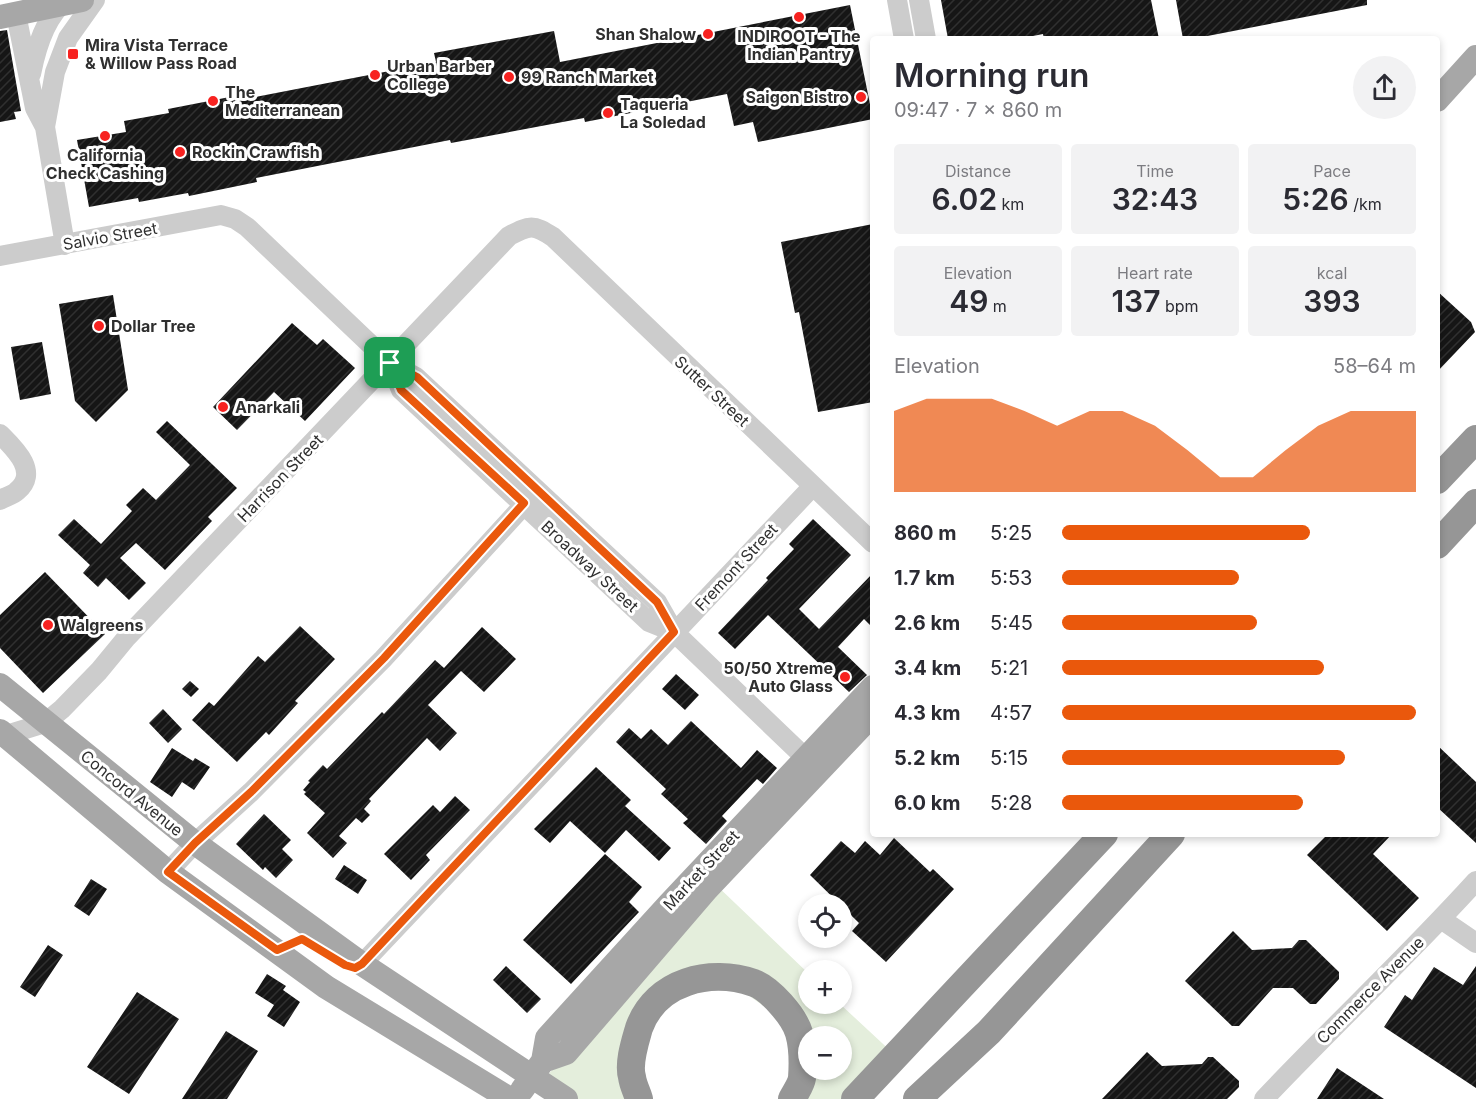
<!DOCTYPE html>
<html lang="en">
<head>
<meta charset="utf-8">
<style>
  :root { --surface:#fff; --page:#f2f2f3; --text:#2b2b33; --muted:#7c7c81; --accent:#ea580c }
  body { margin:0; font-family:Inter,sans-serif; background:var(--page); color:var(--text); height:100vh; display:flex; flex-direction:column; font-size:22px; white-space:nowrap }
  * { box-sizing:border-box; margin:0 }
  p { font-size:20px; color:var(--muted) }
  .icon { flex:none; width:33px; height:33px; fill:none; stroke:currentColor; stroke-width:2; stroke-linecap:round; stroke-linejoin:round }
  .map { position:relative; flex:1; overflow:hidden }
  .drawer { position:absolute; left:870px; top:36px; width:570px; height:801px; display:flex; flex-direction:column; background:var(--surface); border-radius:6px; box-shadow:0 3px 9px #0003 }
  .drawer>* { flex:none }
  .buttons { position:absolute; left:798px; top:894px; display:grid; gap:12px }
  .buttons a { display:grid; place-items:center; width:54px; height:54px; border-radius:50%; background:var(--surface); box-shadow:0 3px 9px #0003; font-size:30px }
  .pin { position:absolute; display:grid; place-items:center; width:51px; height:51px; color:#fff; margin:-26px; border-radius:12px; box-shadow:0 3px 9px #0006 }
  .round { display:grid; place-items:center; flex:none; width:63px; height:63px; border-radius:32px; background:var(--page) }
  .summary { display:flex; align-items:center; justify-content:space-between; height:102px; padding:0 24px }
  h1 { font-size:33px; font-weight:600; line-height:45px }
  .metrics { display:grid; grid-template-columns:repeat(3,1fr); gap:9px; height:102px; padding:6px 24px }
  .metrics div { display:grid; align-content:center; border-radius:6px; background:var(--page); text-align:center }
  .metrics b { font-size:30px; font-weight:600 }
  .metrics small { font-size:16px; font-weight:400 }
  .metrics p { font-size:16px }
  .chart { height:168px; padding:12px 24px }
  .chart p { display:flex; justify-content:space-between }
  .chart svg { width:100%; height:108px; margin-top:6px; fill:var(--accent); opacity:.7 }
  ul { padding:0 24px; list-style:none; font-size:20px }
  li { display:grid; grid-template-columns:96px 72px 1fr; align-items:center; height:45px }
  li i { height:15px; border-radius:8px; background:var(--accent) }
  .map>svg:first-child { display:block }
  .grass { fill:#e4eedc; fill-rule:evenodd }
  .building { fill:url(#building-hatch) }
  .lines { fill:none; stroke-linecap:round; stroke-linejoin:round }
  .minor { stroke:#ccc; stroke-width:20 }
  .major { stroke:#a7a7a7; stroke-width:24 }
  .highway { stroke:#969696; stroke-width:28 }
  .route-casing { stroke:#fff; stroke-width:12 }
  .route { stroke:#ea580c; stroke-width:8 }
  .poi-dot { fill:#f72220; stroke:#fff; stroke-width:2 }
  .labels { text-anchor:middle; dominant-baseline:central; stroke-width:6; stroke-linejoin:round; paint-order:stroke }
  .poi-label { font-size:16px; font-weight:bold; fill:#2f2f2f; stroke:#fff; text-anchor:start }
  .street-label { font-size:16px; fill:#2f2f2f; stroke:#fff }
</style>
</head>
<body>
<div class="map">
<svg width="1476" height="1099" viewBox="0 0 1476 1099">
  <defs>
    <pattern id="building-hatch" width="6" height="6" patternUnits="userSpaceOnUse" patternTransform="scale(1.5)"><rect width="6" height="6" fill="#161616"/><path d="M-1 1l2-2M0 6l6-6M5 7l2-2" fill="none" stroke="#303030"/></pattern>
  </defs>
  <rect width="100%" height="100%" fill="#fff"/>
  <path class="grass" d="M713 882 808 973V1004H840L896 1056 855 1099H792L798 1030 721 976 644 1015 639 1099H566L541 1083ZM808 1036H842V1070H808Z"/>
  <path class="building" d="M941 0H1151L1159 39H1044L1043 34 1018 39H948Z
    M1176 0H1367V5L1192 39H1183Z
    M850 5 873 119 758 142 753 122 734 126 727 94 585 122 584 118 451 143 450 140 256 178 257 182 189 196 188 193 139 202 138 198 89 207 77 140 126 132 124 121 169 113 168 109 240 95V100L436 62 434 53 554 31 560 62Z
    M7 30 21 111 14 112 16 119 0 122V31Z
    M873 224V402L818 412 799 312 795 313 781 242Z
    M1437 291 1471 322 1475 332 1437 372Z
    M113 295 128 390 96 422 75 401 59 304Z
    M292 323 317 345 323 339 355 368 305 421 274 392 237 430 213 407Z
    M42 342 51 394 20 400 11 347Z
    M167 421 237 488 208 517 212 521 165 570 136 543 120 558 146 583 129 600 106 578 98 587 83 573 90 565 58 535 74 519 101 544 132 511 126 505 143 488 156 500 190 465 156 432Z
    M813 519 851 555 799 609 819 629 873 573V628L864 619 838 647 867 675 849 692 768 615 735 649 718 633 768 580 766 578 794 549 789 544Z
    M45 572 105 634 43 693 0 648V615Z
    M300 626 335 659 295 701 298 703 269 735 266 732 237 762 192 720 209 702 214 706 258 656 265 662Z
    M482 627 516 659 484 692 461 671 428 705 457 733 440 751 427 738 369 799 371 801 364 809 370 815 362 823 356 818 339 836 347 843 333 858 307 833 325 813 304 794 306 792 303 790 310 782 308 781 323 765 327 769 382 712 384 714 435 660 444 668Z
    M676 674 699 695 685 710 662 689Z
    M190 681 199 689 191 697 182 689Z
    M163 709 182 729 168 743 149 723Z
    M691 721 741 768 757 750 777 768 763 784 757 779 722 816 727 821 706 844 683 823 688 819 661 794 666 789 616 742 629 728 641 739 651 729 668 745Z
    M1437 745 1476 782V843L1437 807Z
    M172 748 193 761 195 758 210 767 194 790 182 782 172 797 150 782Z
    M596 767 631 800 625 806 671 848 659 861 626 830 605 853 570 821 550 843 534 829Z
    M455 796 470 810 426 855 430 860 411 880 384 854 433 805 440 812Z
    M264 814 291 840 282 849 293 860 276 878 265 867 263 870 236 844Z
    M1328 834H1392L1373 854 1419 898 1387 931 1307 855Z
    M894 838 930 872 933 869 954 889 886 962 852 931 859 923 810 875 841 841 855 853 865 841 880 855Z
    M605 854 642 887 629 902 639 912 571 984 523 940Z
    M344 865 367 880 358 894 335 879Z
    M91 879 107 889 89 916 74 906Z
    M1233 931 1252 950 1292 948 1299 940H1306L1339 972V979L1316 1004H1310L1293 988H1273L1239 1026H1232L1185 981Z
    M48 945 63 955 35 997 20 987Z
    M506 966 541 999 527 1013 493 980Z
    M1476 966V1088L1384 1027 1405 995 1412 1000 1434 967 1463 985Z
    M267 974 286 986 283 990 300 1002 284 1027 267 1016 274 1005 255 993Z
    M137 992 179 1019 129 1094 87 1067Z
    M226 1031 258 1051 227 1099H182Z
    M1147 1052 1162 1066 1202 1064 1208 1057H1213L1239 1081V1087L1227 1099H1102Z
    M1337 1068 1384 1099H1317Z"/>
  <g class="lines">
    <path class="minor" d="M897 0 904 39
      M919 0 926 39
      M16 14 35 108 45 127 65 245
      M31 74C36 49 45 16 67 0
      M45 127 55 72 68 38 95 0
      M0 256 221 215 235 219 247 227 390 363 416 377 657 602 674 632 649 622 401 390 390 363
      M0 434C14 448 40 472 17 491 13 495 5 497 0 500
      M674 632 817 769
      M0 737 45 723 62 709 99 671 127 637 509 236C530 225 533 224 553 237L873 543
      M168 872 195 843 251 792 383 659 533 495
      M1441 919 1476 943
      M362 964 813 486
      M1264 1099C1334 1025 1408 956 1476 881"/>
    <path class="major" d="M0 17 82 0
      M1437 100 1476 57
      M0 685 195 843 362 964 566 1099
      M0 731 168 872 326 987 510 1099
      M543 1061 566 1053 707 889 873 714
      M522 1090 543 1061 547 1038 670 903 873 687"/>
    <path class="highway" d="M1437 480 1476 439
      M1437 545 1476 503
      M639 1099C637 1092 633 1085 632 1077 628 1063 635 1042 639 1028 656 981 710 968 754 983 770 989 794 1016 799 1033 803 1047 803 1064 802 1078 801 1085 795 1093 792 1099
      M855 1099 1104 834
      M917 1099 989 1032 1171 834"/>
  </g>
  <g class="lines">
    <g class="route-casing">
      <path id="route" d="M390 363 417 377 657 602 674 632 362 964 355 968 345 965 302 939 277 950 168 872 195 843 251 792 384 658 524 503 401 390Z"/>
    </g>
    <use href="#route" class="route"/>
  </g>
  <g class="poi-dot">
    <circle cx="799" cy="17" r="6"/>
    <circle cx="708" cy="34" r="6"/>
    <rect x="67" y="48" width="12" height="12" rx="3"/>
    <circle cx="375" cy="75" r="6"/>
    <circle cx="509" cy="77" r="6"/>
    <circle cx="861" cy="97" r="6"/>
    <circle cx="213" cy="101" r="6"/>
    <circle cx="608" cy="113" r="6"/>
    <circle cx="105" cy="136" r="6"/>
    <circle cx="180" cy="152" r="6"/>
    <circle cx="99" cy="326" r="6"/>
    <circle cx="223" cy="407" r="6"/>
    <circle cx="48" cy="625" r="6"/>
    <circle cx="845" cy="677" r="6"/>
  </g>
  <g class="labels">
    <g class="poi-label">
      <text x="696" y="34" text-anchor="end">Shan Shalow</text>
      <text x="799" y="36" text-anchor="middle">INDIROOT - The<tspan x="799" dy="18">Indian Pantry</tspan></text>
      <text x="85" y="45">Mira Vista Terrace<tspan x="85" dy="18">&amp; Willow Pass Road</tspan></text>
      <text x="387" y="66">Urban Barber<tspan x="387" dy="18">College</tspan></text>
      <text x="521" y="77">99 Ranch Market</text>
      <text x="225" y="92">The<tspan x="225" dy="18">Mediterranean</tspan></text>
      <text x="849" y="97" text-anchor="end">Saigon Bistro</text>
      <text x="620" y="104">Taqueria<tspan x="620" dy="18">La Soledad</tspan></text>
      <text x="192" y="152">Rockin Crawfish</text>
      <text x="105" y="155" text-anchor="middle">California<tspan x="105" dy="18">Check Cashing</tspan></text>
      <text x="111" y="326">Dollar Tree</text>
      <text x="235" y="407">Anarkali</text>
      <text x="60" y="625">Walgreens</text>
      <text x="833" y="668" text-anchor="end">50/50 Xtreme<tspan x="833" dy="18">Auto Glass</tspan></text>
    </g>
    <g class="street-label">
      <text transform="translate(110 236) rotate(-10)">Salvio Street</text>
      <text transform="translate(712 391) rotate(43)">Sutter Street</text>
      <text transform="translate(280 478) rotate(-46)">Harrison Street</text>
      <text transform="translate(590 566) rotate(43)">Broadway Street</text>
      <text transform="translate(736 567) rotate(-47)">Fremont Street</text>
      <text transform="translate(132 793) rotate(39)">Concord Avenue</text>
      <text transform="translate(701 870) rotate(-47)">Market Street</text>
      <text transform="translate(1370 990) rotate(-45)">Commerce Avenue</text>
    </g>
  </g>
</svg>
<div class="buttons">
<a><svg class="icon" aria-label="locate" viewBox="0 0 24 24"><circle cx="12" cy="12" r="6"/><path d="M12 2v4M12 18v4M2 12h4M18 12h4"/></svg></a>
<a>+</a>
<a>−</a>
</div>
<div class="pin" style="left:390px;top:363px;background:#1e9e55"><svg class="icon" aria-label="arrive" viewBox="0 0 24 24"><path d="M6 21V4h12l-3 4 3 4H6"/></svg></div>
<section class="drawer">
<div class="summary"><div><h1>Morning run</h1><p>09:47 · 7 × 860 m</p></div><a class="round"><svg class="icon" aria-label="share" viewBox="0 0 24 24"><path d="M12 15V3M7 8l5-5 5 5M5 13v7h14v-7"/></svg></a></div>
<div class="metrics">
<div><p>Distance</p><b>6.02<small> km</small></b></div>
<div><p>Time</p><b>32:43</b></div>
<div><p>Pace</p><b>5:26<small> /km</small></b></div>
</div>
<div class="metrics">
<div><p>Elevation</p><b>49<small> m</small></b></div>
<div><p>Heart rate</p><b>137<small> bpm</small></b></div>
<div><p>kcal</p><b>393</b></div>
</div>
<div class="chart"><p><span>Elevation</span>58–64 m</p>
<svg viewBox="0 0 160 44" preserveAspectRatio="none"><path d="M0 44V11L10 6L20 6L30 6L40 11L50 17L60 11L70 11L80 17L90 27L100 38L110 38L120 27L130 17L140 11L150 11L160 11V44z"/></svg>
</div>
<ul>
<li><b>860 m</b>5:25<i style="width:70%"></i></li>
<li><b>1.7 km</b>5:53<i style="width:50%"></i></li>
<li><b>2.6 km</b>5:45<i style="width:55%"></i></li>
<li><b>3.4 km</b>5:21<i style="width:74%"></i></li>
<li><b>4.3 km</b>4:57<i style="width:100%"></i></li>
<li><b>5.2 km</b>5:15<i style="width:80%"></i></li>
<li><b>6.0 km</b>5:28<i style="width:68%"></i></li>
</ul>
</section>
</div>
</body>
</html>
